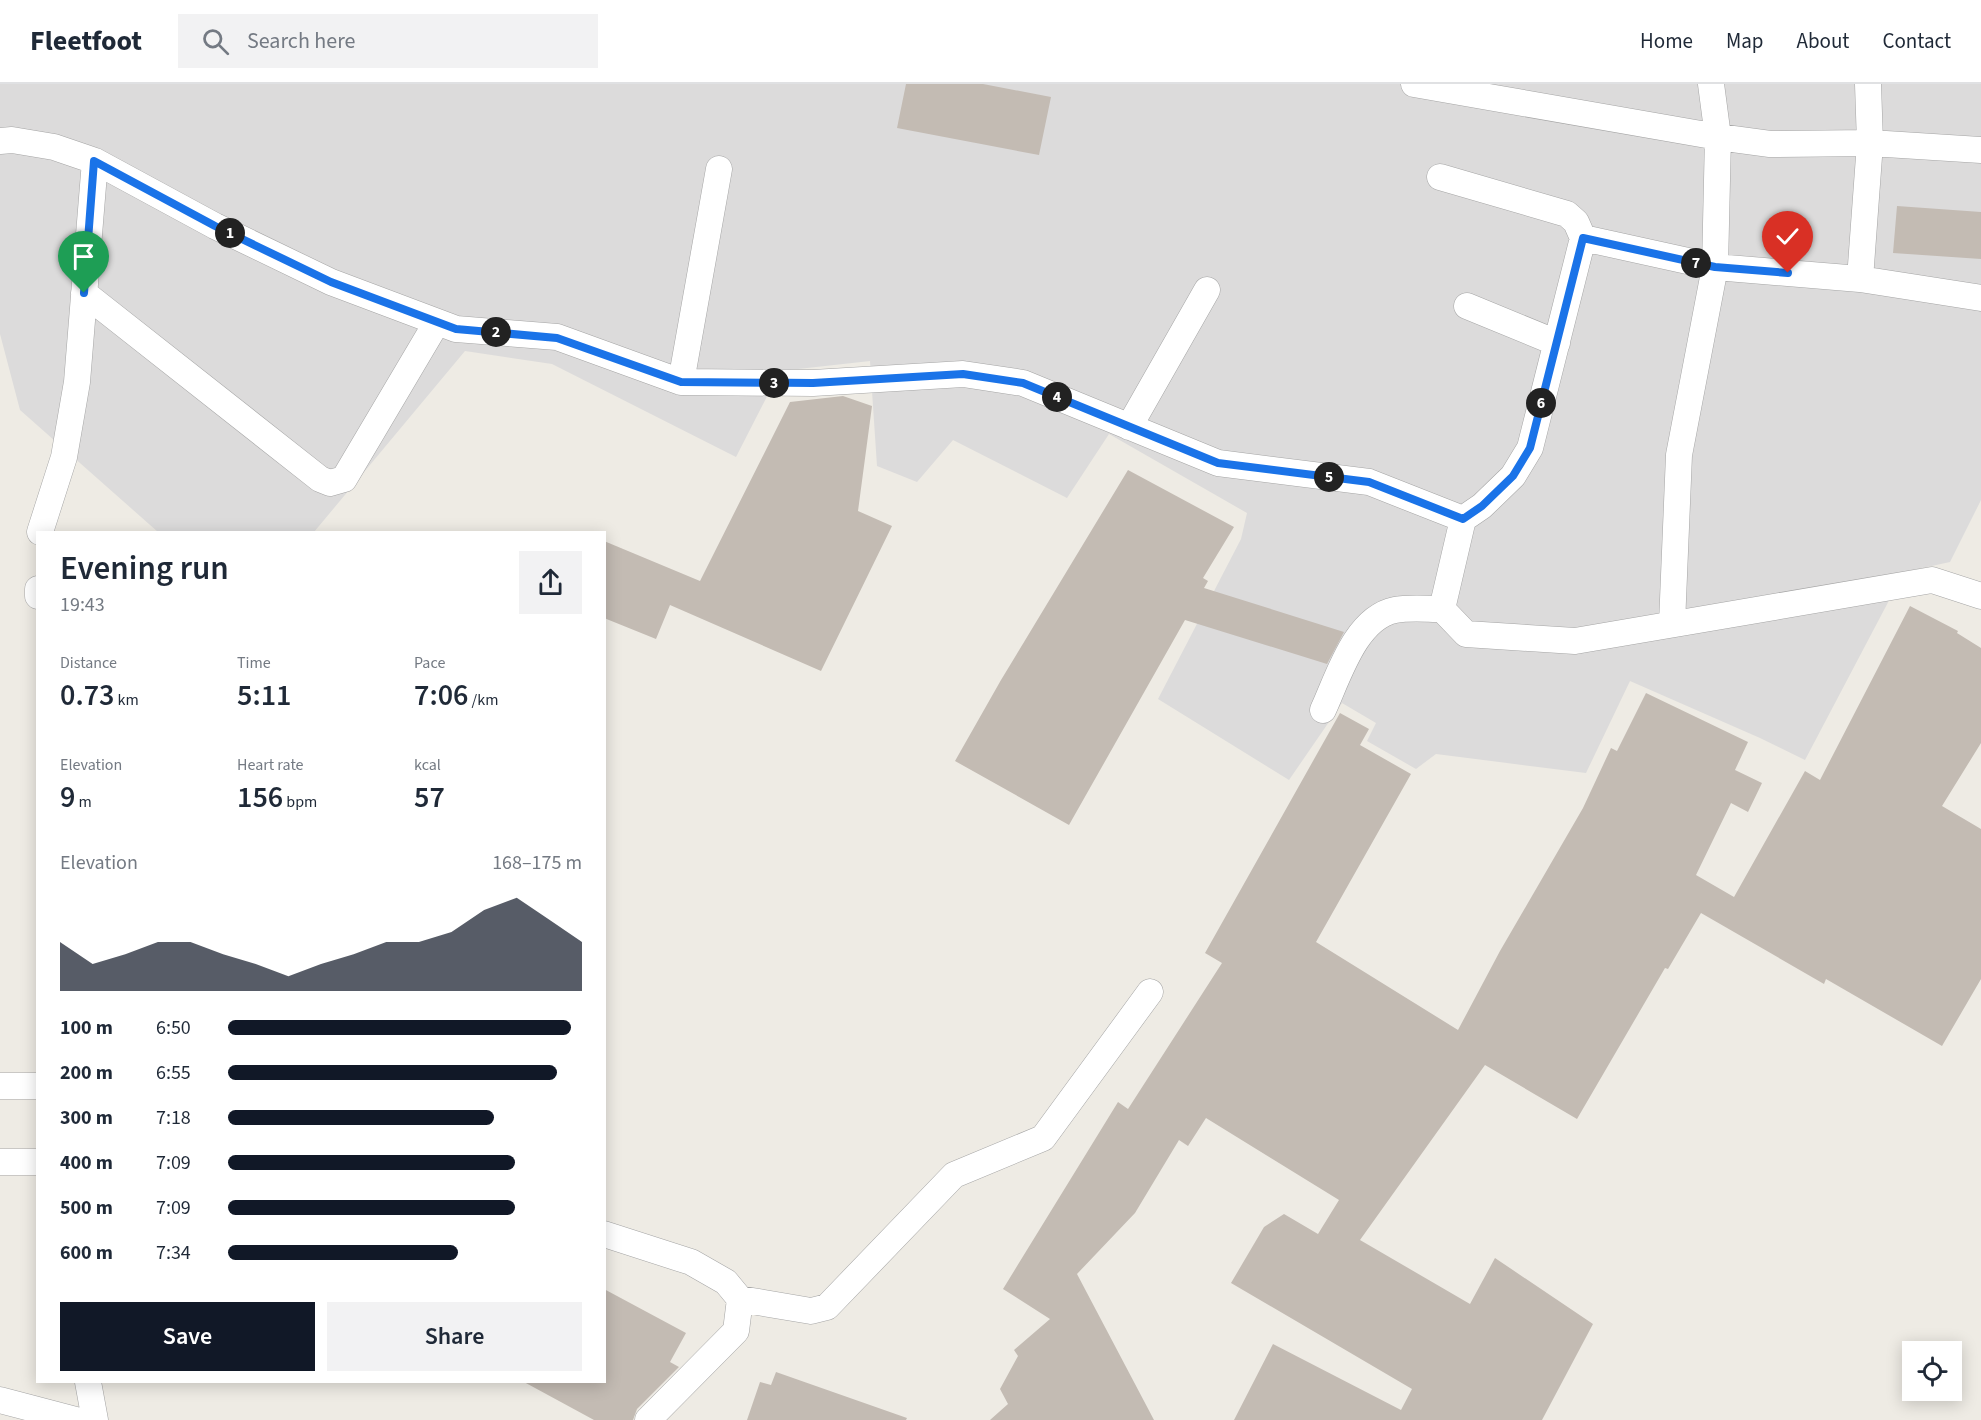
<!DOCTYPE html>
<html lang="en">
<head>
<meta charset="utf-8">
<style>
  :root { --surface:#fff; --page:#f2f2f3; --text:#1f2937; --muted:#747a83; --line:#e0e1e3; --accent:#111827 }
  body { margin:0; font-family:"Source Sans 3",sans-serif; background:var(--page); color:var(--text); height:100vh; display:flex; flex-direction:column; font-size:22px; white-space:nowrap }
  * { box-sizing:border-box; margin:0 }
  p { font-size:20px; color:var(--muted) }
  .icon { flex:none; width:33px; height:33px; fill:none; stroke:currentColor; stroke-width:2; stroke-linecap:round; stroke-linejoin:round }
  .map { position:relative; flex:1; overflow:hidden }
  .panel { position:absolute; left:36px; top:447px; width:570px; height:852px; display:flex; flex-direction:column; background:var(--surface); border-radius:0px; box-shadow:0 3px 15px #0003 }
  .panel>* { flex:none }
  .fabs { position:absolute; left:1902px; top:1257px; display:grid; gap:12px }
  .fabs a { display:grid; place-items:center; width:60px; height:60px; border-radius:0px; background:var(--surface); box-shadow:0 3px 15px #0003; font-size:30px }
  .pin { position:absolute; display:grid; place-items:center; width:51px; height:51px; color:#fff; margin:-62px -26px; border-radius:50% 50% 50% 0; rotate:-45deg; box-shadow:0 0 6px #0007 }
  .pin .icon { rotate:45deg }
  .km { position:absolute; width:30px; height:30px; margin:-15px; border-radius:50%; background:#222; color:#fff; font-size:16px; line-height:30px; text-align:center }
  .round { display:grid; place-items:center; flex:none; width:63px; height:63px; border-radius:0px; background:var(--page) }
  .head { display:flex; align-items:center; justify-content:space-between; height:102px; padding:0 24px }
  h1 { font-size:33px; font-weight:600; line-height:45px }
  .metrics { display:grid; grid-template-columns:repeat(3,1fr); gap:9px; height:102px; padding:6px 24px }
  .metrics div { display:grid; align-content:center }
  .metrics b { font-size:30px; font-weight:600 }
  .metrics small { font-size:16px; font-weight:400 }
  .metrics p { font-size:16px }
  .chart { height:168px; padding:12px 24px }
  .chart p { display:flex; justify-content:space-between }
  .chart svg { width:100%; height:108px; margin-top:6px; fill:var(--accent); opacity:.7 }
  .action { display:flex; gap:12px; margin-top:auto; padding:12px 24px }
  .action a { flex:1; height:69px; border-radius:0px; background:var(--accent); color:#fff; font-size:24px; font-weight:600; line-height:69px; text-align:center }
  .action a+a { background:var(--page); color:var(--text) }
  ul { padding:0 24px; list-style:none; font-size:20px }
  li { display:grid; grid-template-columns:96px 72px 1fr; align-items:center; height:45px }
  li i { height:15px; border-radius:8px; background:var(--accent) }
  header { display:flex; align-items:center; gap:36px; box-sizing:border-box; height:84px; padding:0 30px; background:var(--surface); border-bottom:2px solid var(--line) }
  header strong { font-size:28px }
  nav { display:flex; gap:33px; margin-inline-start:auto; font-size:21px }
  .search { width:420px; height:54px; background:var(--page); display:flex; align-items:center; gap:15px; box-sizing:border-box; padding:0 21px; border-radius:0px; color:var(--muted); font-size:22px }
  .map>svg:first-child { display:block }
  .residential { fill:#dcdbdb }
  .building { fill:#c3bbb3 }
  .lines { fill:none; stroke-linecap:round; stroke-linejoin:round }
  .minor-casing { stroke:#a5a5a5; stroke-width:27 }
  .minor { stroke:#fff; stroke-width:26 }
  .route-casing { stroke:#fff; stroke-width:12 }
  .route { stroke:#1a73e8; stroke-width:8 }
</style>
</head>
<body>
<header>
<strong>Fleetfoot</strong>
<div class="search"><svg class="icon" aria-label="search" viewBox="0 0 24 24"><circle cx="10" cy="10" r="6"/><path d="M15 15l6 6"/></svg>Search here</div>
<nav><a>Home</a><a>Map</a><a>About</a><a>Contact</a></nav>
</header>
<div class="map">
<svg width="1981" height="1336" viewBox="0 0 1981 1336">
  <rect width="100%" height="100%" fill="#eeebe4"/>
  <path class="residential" d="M0 0H1981V416L1950 478 1904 488 1805 676 1760 654 1630 597 1586 689 1436 670 1416 685 1367 657 1376 639 1342 619 1289 696 1158 615 1241 455 1247 429 1109 350 1067 414 953 356 917 398 877 382 870 277 780 287 736 373 552 280 465 267 314 448H158L20 326 0 250Z"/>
  <path class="building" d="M906 0H983L1051 13 1039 71 897 44Z
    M1897 122 1981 128V175L1893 169Z
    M843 312 872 322 858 427 892 442 821 587 670 521 656 555 604 534V457L700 497 790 318Z
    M1128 386 1234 443 1203 494 1208 497 1204 504 1344 548 1327 580 1185 536 1069 741 955 677 1001 596Z
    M1910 522 1958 547 1957 549 1981 564V659L1942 722 1981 745V895L1942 962 1826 895 1824 900 1701 829 1668 885 1665 884 1577 1035 1485 981 1360 1156 1470 1220 1495 1174 1593 1240 1542 1336H1234L1273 1260 1401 1326 1412 1305 1231 1199 1264 1143 1284 1130 1318 1150 1339 1116 1206 1034 1188 1062 1179 1056 1135 1129 1077 1190 1154 1336H990L1008 1320 1000 1305 1018 1272 1014 1266 1050 1235 1003 1205 1118 1018 1128 1025 1222 879 1205 869 1340 629 1369 645 1360 661 1411 690 1316 858 1458 946 1500 867 1583 724 1611 664 1617 667 1646 609 1748 658 1735 686 1762 699 1748 728 1731 719 1696 791 1734 813 1805 687 1820 696Z
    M604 1205 686 1249 670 1278 679 1283 637 1325 633 1336H594L524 1298H604Z
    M776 1288 907 1334 906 1336H747L760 1298 771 1301Z"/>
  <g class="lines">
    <g class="minor-casing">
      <path id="minor" d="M1414 0 1718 53 1711 0
        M0 57 12 56 54 63 95 77 215 142 331 198 456 245 557 253 681 298 813 299 963 290 1023 299 1218 379 1369 398 1463 435 1442 525 1466 550 1575 557 1932 496 1981 512
        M1981 66 1870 59 1770 60 1718 53 1715 183 1860 195 1981 214
        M1440 93 1567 130 1576 138 1583 154
        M1860 195 1870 59 1868 0
        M84 209 320 395 330 399 344 395 437 238
        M1467 222 1557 259
        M681 298 719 85
        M1129 343 1207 206
        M1463 435 1482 422 1513 392 1530 364 1583 154 1715 183 1679 371 1672 540
        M40 448 64 373 77 298 95 77
        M38 505V512
        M1323 626C1338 594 1355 534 1395 526 1409 523 1427 525 1442 525
        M0 1002H38
        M0 1078H38
        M604 1150 691 1178 726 1198 740 1215 736 1247 648 1336
        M740 1215 811 1227 827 1223 954 1091 1043 1054 1150 908
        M88 1298 95 1336
        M0 1316 76 1336"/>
    </g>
    <use href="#minor" class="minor"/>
  </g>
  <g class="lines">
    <g class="route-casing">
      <path id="route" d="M84 209 94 77 215 142 331 198 456 245 557 254 681 298 813 299 963 290 1023 299 1218 379 1369 398 1463 435 1482 422 1513 392 1530 364 1583 154 1715 183 1788 189"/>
    </g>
    <use href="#route" class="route"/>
  </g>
</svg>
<div class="fabs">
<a><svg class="icon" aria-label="locate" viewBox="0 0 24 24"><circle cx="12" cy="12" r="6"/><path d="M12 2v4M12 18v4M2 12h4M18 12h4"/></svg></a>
</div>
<div class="pin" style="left:84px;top:209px;background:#1e9e55"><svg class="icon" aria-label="arrive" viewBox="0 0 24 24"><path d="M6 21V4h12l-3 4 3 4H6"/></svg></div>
<div class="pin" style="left:1788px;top:189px;background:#d93025"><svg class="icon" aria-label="check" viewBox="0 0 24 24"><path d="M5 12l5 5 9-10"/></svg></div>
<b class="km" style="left:230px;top:149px">1</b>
<b class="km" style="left:496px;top:248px">2</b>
<b class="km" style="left:774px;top:299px">3</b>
<b class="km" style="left:1057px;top:313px">4</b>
<b class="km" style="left:1329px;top:393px">5</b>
<b class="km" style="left:1541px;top:319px">6</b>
<b class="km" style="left:1696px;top:179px">7</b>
<section class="panel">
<div class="head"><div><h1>Evening run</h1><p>19:43</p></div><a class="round"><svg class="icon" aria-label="share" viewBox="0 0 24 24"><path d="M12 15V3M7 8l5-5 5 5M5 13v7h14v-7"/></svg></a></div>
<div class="metrics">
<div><p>Distance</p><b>0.73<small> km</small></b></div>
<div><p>Time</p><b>5:11</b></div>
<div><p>Pace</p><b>7:06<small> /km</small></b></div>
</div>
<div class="metrics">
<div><p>Elevation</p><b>9<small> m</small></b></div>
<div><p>Heart rate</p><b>156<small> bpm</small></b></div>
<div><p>kcal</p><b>57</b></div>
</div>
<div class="chart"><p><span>Elevation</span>168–175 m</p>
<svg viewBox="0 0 160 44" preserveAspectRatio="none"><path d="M0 44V24L10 33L20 29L30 24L40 24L50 29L60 33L70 38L80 33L90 29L100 24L110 24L120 20L130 11L140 6L150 15L160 24V44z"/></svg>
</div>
<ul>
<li><b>100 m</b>6:50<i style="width:97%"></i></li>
<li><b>200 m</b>6:55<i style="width:93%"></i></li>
<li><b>300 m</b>7:18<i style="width:75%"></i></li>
<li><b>400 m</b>7:09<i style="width:81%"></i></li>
<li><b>500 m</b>7:09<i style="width:81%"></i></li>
<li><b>600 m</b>7:34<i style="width:65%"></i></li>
</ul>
<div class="action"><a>Save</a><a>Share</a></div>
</section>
</div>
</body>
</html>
